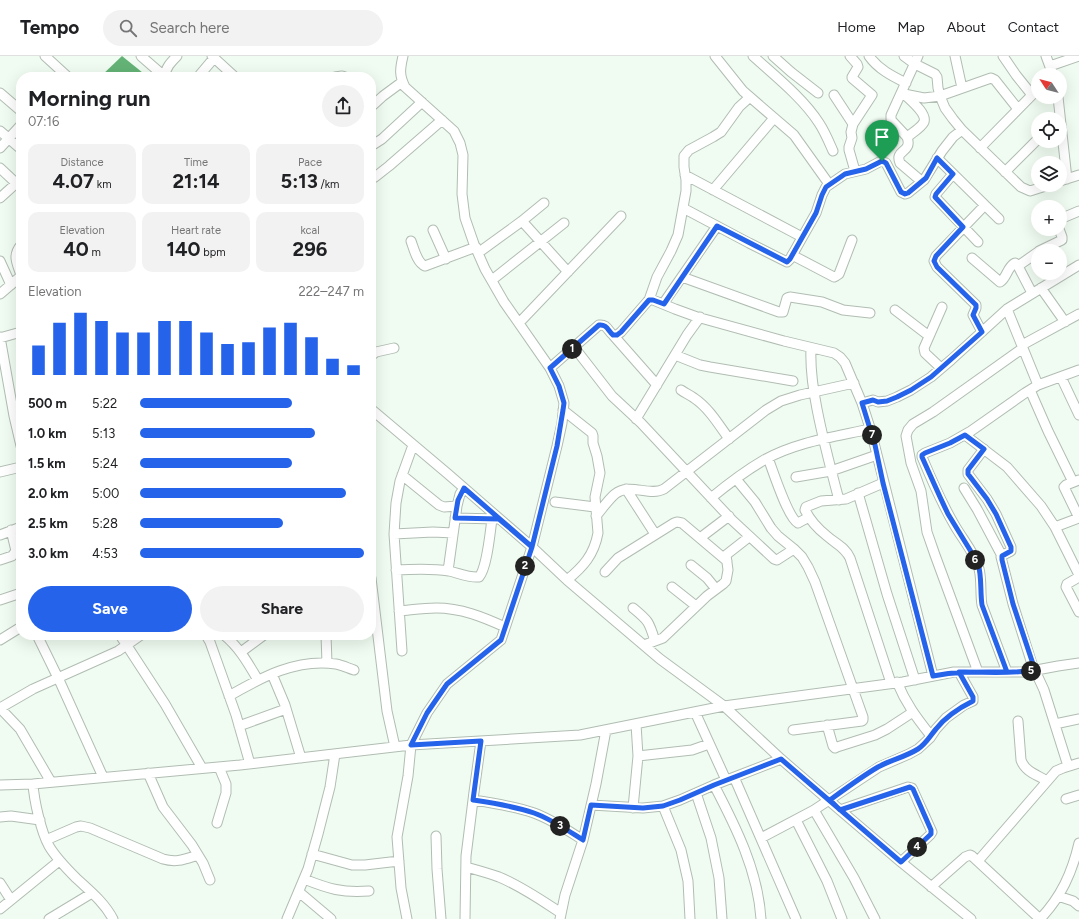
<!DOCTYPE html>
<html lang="en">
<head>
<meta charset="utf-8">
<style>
  :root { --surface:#fff; --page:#f2f2f2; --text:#202124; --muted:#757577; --line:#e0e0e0; --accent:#2563eb }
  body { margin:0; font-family:Figtree,sans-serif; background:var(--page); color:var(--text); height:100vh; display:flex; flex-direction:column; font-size:15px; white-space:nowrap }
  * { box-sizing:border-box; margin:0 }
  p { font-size:13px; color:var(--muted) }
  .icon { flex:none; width:22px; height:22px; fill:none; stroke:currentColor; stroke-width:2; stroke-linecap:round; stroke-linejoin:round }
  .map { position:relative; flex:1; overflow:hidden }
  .side { position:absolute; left:16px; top:16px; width:360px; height:568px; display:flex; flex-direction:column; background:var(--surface); border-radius:16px; box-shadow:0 4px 16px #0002 }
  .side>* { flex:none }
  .needle { width:26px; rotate:306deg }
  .fabs { position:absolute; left:1031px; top:12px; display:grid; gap:8px }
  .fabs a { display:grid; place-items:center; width:36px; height:36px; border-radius:50%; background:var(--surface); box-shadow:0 4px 16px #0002; font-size:20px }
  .pin { position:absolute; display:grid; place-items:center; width:34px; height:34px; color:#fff; margin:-41px -17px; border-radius:50% 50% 50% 0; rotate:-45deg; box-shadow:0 0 4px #0007 }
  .pin .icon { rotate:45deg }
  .km { position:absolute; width:20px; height:20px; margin:-10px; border-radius:50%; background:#222; color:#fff; font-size:11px; line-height:20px; text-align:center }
  .round { display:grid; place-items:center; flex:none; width:42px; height:42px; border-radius:21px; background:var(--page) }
  .head { display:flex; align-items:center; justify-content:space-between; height:68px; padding:0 12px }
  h1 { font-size:22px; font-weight:700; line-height:30px }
  .figures { display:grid; grid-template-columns:repeat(3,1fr); gap:6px; height:68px; padding:4px 12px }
  .figures div { display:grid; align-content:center; border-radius:10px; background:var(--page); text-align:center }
  .figures b { font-size:20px; font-weight:700 }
  .figures small { font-size:11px; font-weight:400 }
  .figures p { font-size:11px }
  .chart { height:112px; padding:8px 12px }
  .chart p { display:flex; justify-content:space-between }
  .chart svg { width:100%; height:72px; margin-top:4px; stroke:var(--accent); stroke-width:6 }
  .button { display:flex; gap:8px; margin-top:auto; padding:8px 12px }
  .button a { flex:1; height:46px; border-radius:24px; background:var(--accent); color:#fff; font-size:16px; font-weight:700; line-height:46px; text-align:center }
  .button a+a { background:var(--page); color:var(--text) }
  ul { padding:0 12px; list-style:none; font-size:13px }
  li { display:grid; grid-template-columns:64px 48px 1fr; align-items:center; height:30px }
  li i { height:10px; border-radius:5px; background:var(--accent) }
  header { display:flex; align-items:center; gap:24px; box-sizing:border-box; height:56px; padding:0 20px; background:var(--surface); border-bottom:1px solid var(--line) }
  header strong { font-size:19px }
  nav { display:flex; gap:22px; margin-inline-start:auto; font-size:14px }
  .search { width:280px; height:36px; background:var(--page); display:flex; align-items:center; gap:10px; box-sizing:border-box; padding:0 14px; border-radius:22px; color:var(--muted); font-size:15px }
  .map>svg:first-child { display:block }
  .water { fill:#64b376 }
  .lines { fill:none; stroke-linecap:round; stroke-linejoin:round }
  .minor-casing { stroke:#b1bdb3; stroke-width:11 }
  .minor { stroke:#fff; stroke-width:9 }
  .route-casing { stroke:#fff; stroke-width:8 }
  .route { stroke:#2563eb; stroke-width:5 }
</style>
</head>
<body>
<header>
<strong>Tempo</strong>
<div class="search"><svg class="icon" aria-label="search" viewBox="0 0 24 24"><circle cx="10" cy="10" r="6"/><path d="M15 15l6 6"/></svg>Search here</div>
<nav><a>Home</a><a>Map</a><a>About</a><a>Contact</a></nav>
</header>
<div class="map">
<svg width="1079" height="863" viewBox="0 0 1079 863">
  <rect width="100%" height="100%" fill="#f0fcf1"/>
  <path class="water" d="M122 0 148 21H100Z"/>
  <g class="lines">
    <g class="minor-casing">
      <path id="minor" d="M45 0 68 21
        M141 0 165 21
        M212 0 235 21
        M403 0C400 13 399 19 405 31L454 75 460 87 463 99 462 138 465 162 474 188 485 213 504 246 550 312 559 330 564 347 562 367 557 390 532 491 501 584 447 628 427 657 411 689 408 720 397 781 401 832 407 863
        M715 0 743 35 794 79 829 128
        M753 0C775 20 803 42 819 67 825 76 829 86 833 95
        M773 0 791 16 818 37
        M850 0 857 8 858 11 852 21V22L872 39 853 68 851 76 852 82 849 91V94L855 115
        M869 0C878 13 892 20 906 27
        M904 0 915 8 935 18 937 21 938 32 940 40 945 52 953 63 962 74 1021 131 1030 135 1049 129
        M918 0 891 59V63L892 65 907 81C913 97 894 93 900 107L920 124H924L942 95 953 81 962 74
        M955 0 962 32
        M1003 0 1016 19 1032 39
        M1046 0 1053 19
        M1050 10 1079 0
        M165 21C165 12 171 6 177 0
        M198 21 214 2
        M335 21 342 20 345 21
        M0 37 21 55
        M904 38 924 42 940 40 991 22 995 24 1018 53
        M904 38C910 44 927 57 924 66 921 72 912 77 907 81
        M834 39 853 68
        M1058 41 1067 123
        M371 51 383 40 402 26
        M0 75 21 93
        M371 90 382 83 422 46
        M0 92 21 69
        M980 92 1038 33
        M937 102 999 163
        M0 112 16 127
        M1005 116 1038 83
        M953 118 936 138 935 141 978 186
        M685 119 802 181
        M371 123 375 121 389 110 442 64
        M1060 125 1079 119
        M713 134 774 62
        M0 142 21 123
        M683 152 749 187 787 206 790 203 816 157 822 139 826 131 845 118 866 113 881 105 886 107 901 136 905 138 908 137 924 124
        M1060 163 1079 155
        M522 165 544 147
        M433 174 446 203
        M411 185C414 193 417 207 425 210L476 191
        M21 189C12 200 17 207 21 219
        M1039 195 1062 184V181L1059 173
        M478 197 522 165 568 216
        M792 199 834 221 836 220 839 218 852 184
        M972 202 1000 226C1007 222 1007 211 1015 207L1018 210 1038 196
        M0 205 11 229
        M1018 210 1032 237
        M682 221 779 256H783L787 242 790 241 822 246 843 254 870 257
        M492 224 564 167
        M1041 232 1065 266
        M0 238 21 220
        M649 244 657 221 671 195 678 179 686 135V124L684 111V100L689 94 713 81 721 76 739 51 750 41
        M663 248 717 170
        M1007 253 1038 329
        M895 254 929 280
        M519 267 621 160
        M982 276 973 259 976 252V249L937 211 934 205 936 200 985 149
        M613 279 657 329
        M0 281 14 360 21 390
        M0 282 21 276
        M1022 289 1079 258
        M574 291 612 340 641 367 732 464 774 503 777 504 794 493
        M811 292C810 313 813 333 817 353 823 384 831 414 839 444
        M675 299 700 309 710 311 793 325
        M371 300 376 296 394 292
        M550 312 599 269C607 268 608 275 613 279H617L621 276 647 246 649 244H653L675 253 697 261 784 285 834 297 840 301 845 307 862 347 871 375 933 620
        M941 312 925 297 924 292 942 251
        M1061 321 1079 359
        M681 334C685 337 690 339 694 342 709 352 719 369 729 383
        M1030 334 1048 375 1073 426
        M862 347 873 344 878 346 887 345 897 341 911 334 931 321 951 304 1007 253 1079 209
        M371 353 448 418 532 491 567 524 660 603 724 650 781 703 840 754 901 806 971 863
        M563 354 592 377 593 380V387L597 400 600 417 595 441 598 477C594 499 583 511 567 524
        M636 363 687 279 700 261
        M965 379 1007 411 1041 450 1055 471 1079 519
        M984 393 968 414V418L987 443 996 458 1011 491V495L1003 499 1001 501 1013 548 1032 608 1044 634 1068 710
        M768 402C773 415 788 462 798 467L809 461
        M0 416 21 411
        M402 419 439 449 444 451 457 450
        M796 421 831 415 877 399
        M736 423 755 446 771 472 778 480 794 493 802 501 808 511 815 526 863 661V664L862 665 793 674
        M883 427 846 443 821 445 806 451 805 454C810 464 818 473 827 480 836 488 845 491 850 502L891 627
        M964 432 977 453 1002 500
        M626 433 655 478
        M858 437 887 538 915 624
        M711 442C728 428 745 415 764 404 796 386 834 381 870 373
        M555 446 595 451
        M596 460C602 453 608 444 615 438 630 426 649 441 664 433L766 354 781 345 800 339 854 327
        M455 462 497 463
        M1079 462 1064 431 1066 429 1079 424
        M1055 471 1079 462
        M394 478 433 476 453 477
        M0 479 21 471
        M700 482 729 460
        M0 504 12 500 16 495 11 474
        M691 509 707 522 716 533
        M396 514C413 513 431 512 449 515 458 517 469 522 479 521 487 512 490 477 492 463
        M448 515 457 450 460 438 464 432
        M605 516 618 502 674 467 677 466 682 467 727 505
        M1079 521 1067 528 1066 531 1079 556
        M371 522 387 655 395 691
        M672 531 696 550
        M0 544 21 537
        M633 552C649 565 649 566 655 585
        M399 555C411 554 424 552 436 552 461 552 483 561 505 571
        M37 579 60 626 103 721
        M120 579 165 648 202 712
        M206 579 210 586 236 659 250 708
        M224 579C239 591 248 607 258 624
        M326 579 327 607
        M0 584 21 571
        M644 589 663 582 707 540 723 528 726 525 728 514 726 499 749 481
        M402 595 394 478 396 447 400 425 413 389
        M241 596 264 579
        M978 616 935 499 927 476 921 435 911 407 906 380 908 374 913 368 933 356 1023 292
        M1007 616 982 549C980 538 982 524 979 513 975 497 963 484 955 470 942 448 932 425 922 401V399L925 397 950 387 971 375 1025 337 1038 329 1079 314
        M272 618 285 649 301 702
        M897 626C906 648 917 662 931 680
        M229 640C262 621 297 602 336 608 342 609 348 612 354 614
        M0 652 33 633 118 595 141 579
        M0 652 20 673 51 726
        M695 656 726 724
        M1018 665 1021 704C1025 716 1038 719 1047 725
        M1055 668 1079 663
        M827 669 833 690 835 692 837 691 875 679 887 673 913 656
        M239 670 286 653
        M638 700 692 694 709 688
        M148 717 163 751 192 789 203 807 210 824
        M734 721 796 863
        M33 728C34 744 41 776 49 790 56 802 66 812 76 822 90 835 104 846 113 863
        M0 729 33 728 240 709 411 689 580 679 724 650 903 626 954 616H1026L1058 610 1079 607
        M714 729C736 771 758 815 761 863
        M696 737 711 782 719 822 722 863
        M1066 743 1079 739
        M473 744C493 747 514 750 534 757 551 763 567 774 583 784
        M591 749 643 752 663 750 680 744 714 729 781 703
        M663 750 681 794 688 825 690 863
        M633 752 638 700 636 668
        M814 754 854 822 875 863
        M840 754 908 731 912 732 932 776 930 779 901 806
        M0 761 11 760 40 764
        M796 764 827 825 842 863
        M217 767 226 737V728L219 711
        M436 780 437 813 441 863
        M761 782 814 754 879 711 909 698 918 693 930 682 936 673 946 662 964 649 973 645V641L959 616
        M46 784 76 771 81 770 90 772 163 803C177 807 185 803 198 799
        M312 798 352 809H365L399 805
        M978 805 1056 715 1063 712 1079 707
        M466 811C477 814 488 817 499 821 521 830 541 844 561 857
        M304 823C329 833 342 837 369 835
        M0 827 11 844
        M931 831 965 801 970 799 972 800 1040 863
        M299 836 331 863
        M1058 840 1073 845 1079 850
        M0 853 59 805
        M49 863 92 837
        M287 863 308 813 318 778 330 731 335 698
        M465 863 466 800 474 736 481 685
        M560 863 565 839 583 784 596 728 606 674
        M1040 863C1061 841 1072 817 1079 787"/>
    </g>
    <use href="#minor" class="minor"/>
  </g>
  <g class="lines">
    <g class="route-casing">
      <path id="route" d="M882 105 866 113 845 118 826 131 822 139 816 157 790 203 787 206 717 170 664 248 653 244H649L621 276 617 279H613C608 275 607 268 599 269L550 312 559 330 564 347 563 354 557 390 532 491 499 463 455 462 458 444 464 432 532 491 501 584 447 628 427 657 411 689 481 685 473 744C493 747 514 750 534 757 551 763 567 774 583 784L591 749 643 752 663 750 680 744 714 729 781 703 901 806 931 778V774L913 733 910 731 840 754 830 744C845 733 861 721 878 711 891 704 905 701 918 693 926 688 930 680 936 673 946 660 959 652 973 645V641L959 616H965C988 616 1012 618 1035 614L1013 548 1002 504V500L1011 495V491L996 458 987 443 968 418V414L984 393 965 379 950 387 925 397 922 399V401L940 441 948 458 978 507C982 521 980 535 982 549L1007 616C981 616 959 615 933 620L883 427 875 389 862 347 873 344 878 346 887 345 897 341 911 334 931 321 982 276 973 259 976 252V249L937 211 934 205 936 200 963 171 935 141 936 138 953 118 937 102 926 122 908 137 905 138 901 136 886 107 882 105"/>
    </g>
    <use href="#route" class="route"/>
  </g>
</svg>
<div class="fabs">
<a><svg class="needle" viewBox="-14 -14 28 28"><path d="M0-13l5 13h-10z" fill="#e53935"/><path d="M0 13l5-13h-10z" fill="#757577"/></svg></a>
<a><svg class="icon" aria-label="locate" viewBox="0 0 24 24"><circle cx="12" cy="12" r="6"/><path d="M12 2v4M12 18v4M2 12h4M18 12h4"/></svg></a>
<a><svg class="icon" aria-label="layers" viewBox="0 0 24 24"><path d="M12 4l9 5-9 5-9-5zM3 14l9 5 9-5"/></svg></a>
<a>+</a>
<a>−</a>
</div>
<div class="pin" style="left:882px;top:105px;background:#1e9e55"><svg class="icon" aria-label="arrive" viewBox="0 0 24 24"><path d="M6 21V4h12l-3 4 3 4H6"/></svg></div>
<b class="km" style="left:572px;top:293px">1</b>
<b class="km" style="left:525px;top:510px">2</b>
<b class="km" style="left:560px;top:770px">3</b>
<b class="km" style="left:917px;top:791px">4</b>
<b class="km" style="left:1031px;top:615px">5</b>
<b class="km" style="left:975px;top:504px">6</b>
<b class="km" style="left:872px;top:379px">7</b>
<section class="side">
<div class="head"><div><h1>Morning run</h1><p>07:16</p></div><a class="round"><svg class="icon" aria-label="share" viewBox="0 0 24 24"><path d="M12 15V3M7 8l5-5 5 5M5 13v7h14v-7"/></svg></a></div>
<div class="figures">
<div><p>Distance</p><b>4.07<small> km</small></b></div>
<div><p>Time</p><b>21:14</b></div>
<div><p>Pace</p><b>5:13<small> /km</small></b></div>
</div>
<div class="figures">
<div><p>Elevation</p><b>40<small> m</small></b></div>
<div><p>Heart rate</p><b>140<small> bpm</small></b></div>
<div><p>kcal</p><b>296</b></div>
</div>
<div class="chart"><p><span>Elevation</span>222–247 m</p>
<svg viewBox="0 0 160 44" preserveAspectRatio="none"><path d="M5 44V26M15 44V12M25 44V6M35 44V11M45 44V18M55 44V18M65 44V11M75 44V11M85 44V18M95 44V25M105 44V24M115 44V15M125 44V12M135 44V21M145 44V34M155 44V38"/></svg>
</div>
<ul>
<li><b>500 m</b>5:22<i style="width:68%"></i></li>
<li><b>1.0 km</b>5:13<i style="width:78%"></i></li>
<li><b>1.5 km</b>5:24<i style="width:68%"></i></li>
<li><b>2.0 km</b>5:00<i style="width:92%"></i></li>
<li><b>2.5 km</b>5:28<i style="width:64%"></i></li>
<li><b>3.0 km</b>4:53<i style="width:100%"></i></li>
</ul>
<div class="button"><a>Save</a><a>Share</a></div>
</section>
</div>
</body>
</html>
